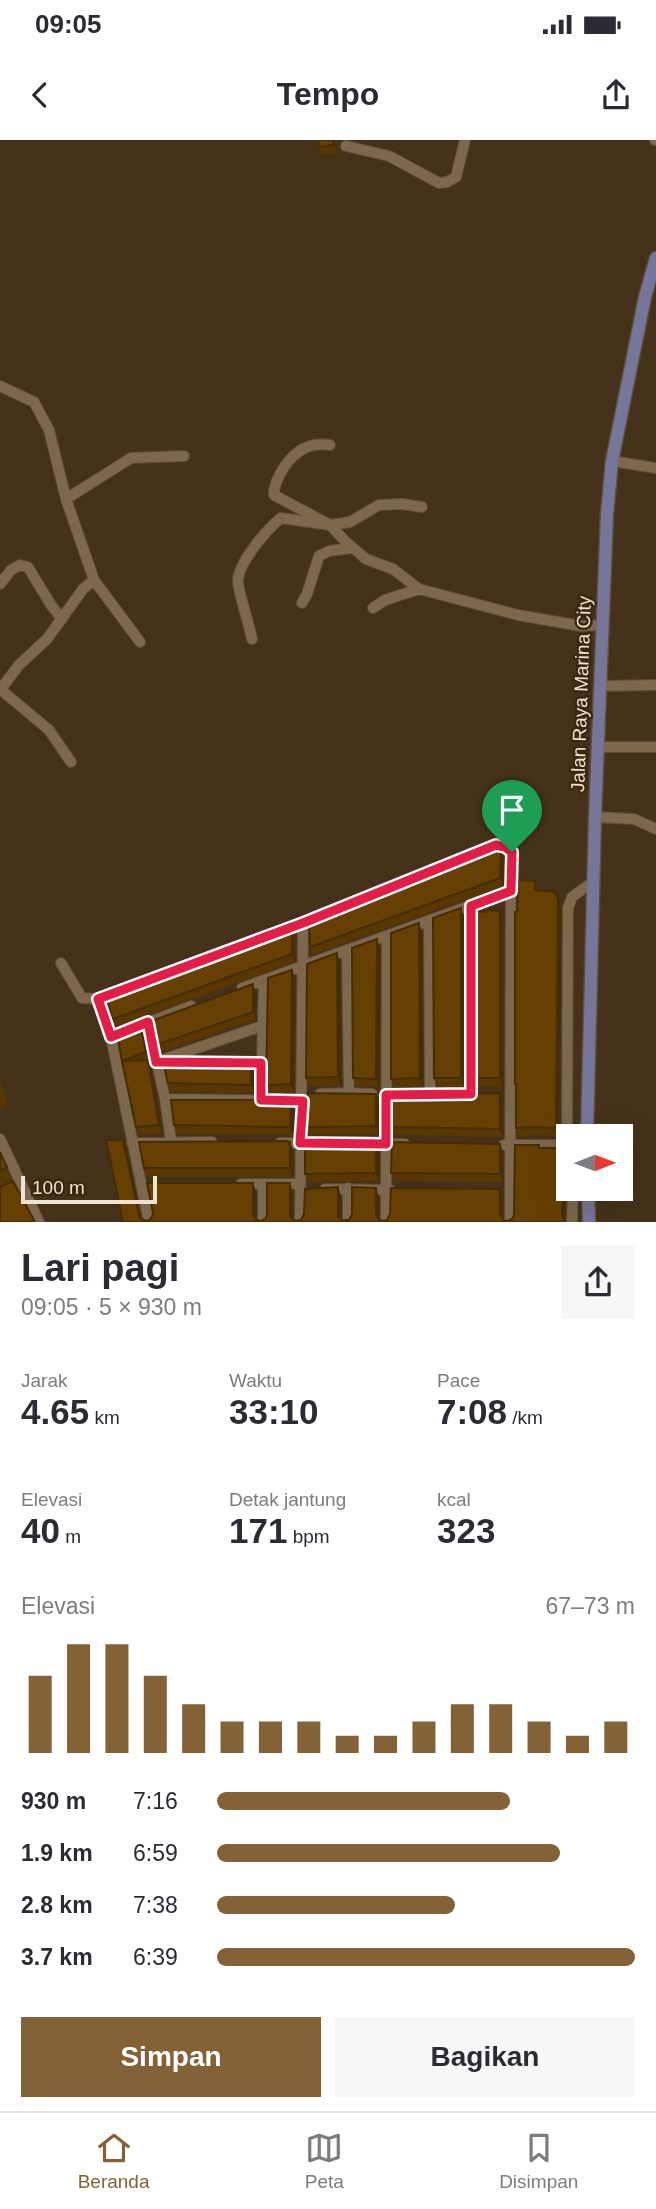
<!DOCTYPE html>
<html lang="id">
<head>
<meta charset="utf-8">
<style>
  :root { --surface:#fff; --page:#f7f7f7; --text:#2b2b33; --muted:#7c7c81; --line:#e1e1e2; --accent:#846238 }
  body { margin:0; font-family:Helvetica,sans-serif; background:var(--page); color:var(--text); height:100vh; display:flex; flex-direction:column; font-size:26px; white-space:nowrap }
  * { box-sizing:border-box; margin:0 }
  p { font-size:23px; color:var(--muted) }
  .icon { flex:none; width:38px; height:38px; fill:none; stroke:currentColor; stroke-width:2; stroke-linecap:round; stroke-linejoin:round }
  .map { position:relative; height:1082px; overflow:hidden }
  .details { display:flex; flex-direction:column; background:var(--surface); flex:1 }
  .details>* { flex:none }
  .needle { width:46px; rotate:89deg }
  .controls { position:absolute; left:556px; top:984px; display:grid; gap:14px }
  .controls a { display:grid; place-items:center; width:77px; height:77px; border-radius:0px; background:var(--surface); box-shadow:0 7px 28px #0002; font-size:35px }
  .scale { position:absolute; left:21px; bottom:18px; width:136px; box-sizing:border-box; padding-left:7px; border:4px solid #ede1d2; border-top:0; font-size:19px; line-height:24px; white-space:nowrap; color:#ede1d2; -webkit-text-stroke:5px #3b280f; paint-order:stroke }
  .pin { position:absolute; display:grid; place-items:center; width:60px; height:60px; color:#fff; margin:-72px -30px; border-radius:50% 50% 50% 0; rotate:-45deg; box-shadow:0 0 7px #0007 }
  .pin .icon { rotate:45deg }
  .round { display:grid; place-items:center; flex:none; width:74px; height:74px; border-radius:0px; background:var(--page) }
  .headline { display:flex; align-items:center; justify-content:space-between; height:119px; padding:0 21px }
  h1 { font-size:38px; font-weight:800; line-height:52px }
  .figures { display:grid; grid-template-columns:repeat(3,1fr); gap:10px; height:119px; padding:7px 21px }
  .figures div { display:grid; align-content:center }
  .figures b { font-size:35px; font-weight:800 }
  .figures small { font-size:19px; font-weight:400 }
  .figures p { font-size:19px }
  .chart { height:196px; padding:14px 21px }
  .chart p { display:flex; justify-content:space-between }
  .chart svg { width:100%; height:126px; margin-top:7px; stroke:var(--accent); stroke-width:6 }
  .cta { display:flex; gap:14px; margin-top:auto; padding:14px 21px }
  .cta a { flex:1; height:80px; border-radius:0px; background:var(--accent); color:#fff; font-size:28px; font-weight:800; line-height:80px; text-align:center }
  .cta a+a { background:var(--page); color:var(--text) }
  ul { padding:0 21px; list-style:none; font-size:23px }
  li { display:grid; grid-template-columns:112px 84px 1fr; align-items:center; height:52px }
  li i { height:18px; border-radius:9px; background:var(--accent) }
  .status { display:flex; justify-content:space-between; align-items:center; height:49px; padding:0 35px; background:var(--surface); direction:ltr }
  .status svg { height:19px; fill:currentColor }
  header { display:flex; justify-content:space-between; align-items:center; height:91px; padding:0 21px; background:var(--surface); font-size:32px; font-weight:800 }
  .dock { display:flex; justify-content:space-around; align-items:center; height:98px; border-top:2px solid var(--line); background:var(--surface); font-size:19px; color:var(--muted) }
  .dock a { display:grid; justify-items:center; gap:4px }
  .dock .current { color:var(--accent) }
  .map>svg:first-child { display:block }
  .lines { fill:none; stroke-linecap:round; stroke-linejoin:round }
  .minor-casing { stroke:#5e4e38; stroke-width:12 }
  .major-casing { stroke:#5e4e38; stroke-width:15 }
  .minor { stroke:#7d674d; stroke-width:10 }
  .major { stroke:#75769a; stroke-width:12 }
  .wall { fill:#583702 }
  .shaded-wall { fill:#472d01 }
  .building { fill:#664002; stroke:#472d01; stroke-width:2 }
  .route-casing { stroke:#fff; stroke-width:14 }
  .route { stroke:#e11d48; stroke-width:9 }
  .labels { text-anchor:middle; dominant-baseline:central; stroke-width:5; stroke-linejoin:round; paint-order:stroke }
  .street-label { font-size:19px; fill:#ede1d2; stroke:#3b280f }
</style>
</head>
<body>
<div class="status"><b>09:05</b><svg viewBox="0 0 49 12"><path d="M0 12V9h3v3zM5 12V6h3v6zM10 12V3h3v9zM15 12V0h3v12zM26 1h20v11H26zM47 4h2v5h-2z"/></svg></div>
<header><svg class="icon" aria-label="back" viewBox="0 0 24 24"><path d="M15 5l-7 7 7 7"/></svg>Tempo<svg class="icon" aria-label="share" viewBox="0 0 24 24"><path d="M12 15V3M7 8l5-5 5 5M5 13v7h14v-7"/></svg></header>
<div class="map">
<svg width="656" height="1082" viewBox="0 0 656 1082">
  <rect width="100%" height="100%" fill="#46321a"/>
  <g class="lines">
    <g class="minor-casing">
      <path id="minor" d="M655 0H656
        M346 6 389 16 439 43 447 42 456 37 465 0
        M0 246 34 262 49 290 66 359 131 318 184 316
        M330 305C307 301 291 314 280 334 277 341 273 347 274 355L330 385 345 401 366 419 393 429 419 449 518 475 581 486 602 485
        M612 321 656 328
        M66 359 94 440 140 502
        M0 444 11 430 20 425 28 427 51 465 62 479
        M302 463 307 454 319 416 329 411 352 408
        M373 468 385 460 419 449
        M252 499C250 487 237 448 238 440 239 422 267 389 281 378L330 385 350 382 379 365 402 364 422 367
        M601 546 656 545
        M0 549 49 590 71 622
        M0 550 19 525 47 499 83 449 94 440
        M599 607H656
        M595 677 634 679 656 689
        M408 741 496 705 505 707 511 712 510 1082
        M471 766V954
        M281 791 319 776
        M61 823 82 858 98 859 116 852
        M242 848 511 751
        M98 859 111 897 149 1082
        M148 882 165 959 171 1001
        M111 897 191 866
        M156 922 262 886
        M349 953 372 954
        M320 954 349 953 347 810
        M418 954H430L429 781
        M165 959 303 961
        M261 960 264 840
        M0 999 39 1082
        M132 1003 212 1002
        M280 1003H317
        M364 1004H405
        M504 1005H569
        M566 1005 567 992 568 768 572 757 594 741
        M241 1044H300
        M325 1049 390 1050
        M263 1082V1044
        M300 1082 303 783
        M348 1082V1048
        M386 1082 387 796
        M572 1082 573 1048"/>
    </g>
    <g class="major-casing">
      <path id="major" d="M587 996 595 677 607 374 612 321 645 157 656 118
        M588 1048 589 1082"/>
    </g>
    <use href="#minor" class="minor"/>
    <use href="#major" class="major"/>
  </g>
  <path class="wall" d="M336 3 337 14 322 15 319 7Z
    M501 709 504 717 503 746 313 815 310 807Z
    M538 750 556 752 561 765 559 997 534 995 519 997 516 988V948L515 944 517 772Z
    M500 771 503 779V947H478L475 938 488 772Z
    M464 776V947H437L434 938Z
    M292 785 295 794V822L116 887 113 879Z
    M422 792 423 947H394L391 939Z
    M380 807 379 947 356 946 353 938Z
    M340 821 341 946H309L306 938Z
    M295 838 294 953H269L266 945Z
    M256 852V880L162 912 159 904Z
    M117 894H143L162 993 139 995 136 987Z
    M251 922 254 930V953L171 952 168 943Z
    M0 942 9 964 0 969Z
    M376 954 379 962V994L310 995 307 987Z
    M503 961V997L394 995 391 987Z
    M294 968 293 995 177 994 174 985Z
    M290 1002 293 1011V1037H147L144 1028Z
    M500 1004 503 1012V1042L394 1041 391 1033Z
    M379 1011V1041L308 1042 305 1034Z
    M0 1012 12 1041 0 1082Z"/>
  <path class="shaded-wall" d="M501 709 504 717 503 746 500 738Z
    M556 752 561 765 559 997 556 988Z
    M461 768 464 776V947L461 938Z
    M500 771 503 779V947L500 938Z
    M419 783 422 792 423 947 420 938Z
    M292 785 295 794V822L292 814Z
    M377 799 380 807 379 947 376 939Z
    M337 813 340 821 341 946 338 937Z
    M292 830 295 838 294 953 291 944Z
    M253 844 256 852V880L253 872Z
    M140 885 143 894 149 920 146 912Z
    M148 920 151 928 162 993 159 985Z
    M251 922 254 930V953L251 945Z
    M500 953 503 961V997L500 989Z
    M376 954 379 962V994L376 986Z
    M291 960 294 968 293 995 290 987Z
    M123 1000 126 1008 141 1082 139 1075Z
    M290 1002 293 1011V1037L290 1028Z
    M376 1003 379 1011V1041L376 1033Z
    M500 1004 503 1012V1042L500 1034Z
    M565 1008 568 1017 565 1082 562 1074Z
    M253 1043 256 1051 255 1082 253 1074Z
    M290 1043 293 1051 292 1082 290 1074Z
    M338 1047 341 1056V1082L338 1077Z
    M376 1048 379 1056 378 1082 376 1074Z
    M500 1049 503 1057 502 1082 500 1074Z"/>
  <path class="building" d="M318 0H333L334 5 319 7Z
    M501 709 500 738 310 807 309 779 394 745Z
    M518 740 535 741V750L556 752V756L558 757 556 988 531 987 516 988V944H515V772H517Z
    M461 768V938H434L433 778Z
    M488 770 500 771V938H475V771L488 772Z
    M419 783 420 938 391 939V793Z
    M292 785V814L113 879 105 855Z
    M377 799 376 939 353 938 352 808Z
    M337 813 338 937 306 938 307 824Z
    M292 830 291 944 266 945 268 838Z
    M253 844V872L159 904 154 880Z
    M140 885 146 912 122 921 117 894Z
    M148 920 159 985 136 987 122 921Z
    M163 920 251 922V945L168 943Z
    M308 953 376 954V986L307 987Z
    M500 953V989L391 987V954Z
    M171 960H291L290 987 174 985Z
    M106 1000H123L139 1075 141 1079 147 1081 151 1079 153 1073 147 1043H253V1074L256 1080 261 1081 266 1078 267 1074V1043H290V1074L291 1078 296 1081 301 1080 304 1074 305 1049 338 1047V1077L342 1080H349L352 1074V1047L376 1048V1074L379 1080 384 1081 387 1080 390 1074 391 1048 500 1049V1074L503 1080 508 1081 513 1078 514 1074 515 1005H539V1008H565L562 1074 564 1082H123Z
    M287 1001 290 1002V1028H144L139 1002Z
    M305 1002 376 1003V1033L305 1034Z
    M392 1002 500 1004V1034L391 1033Z
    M0 1012 7 1027 0 1031Z
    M13 1041 35 1082H0V1047Z"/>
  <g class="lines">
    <g class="route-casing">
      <path id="route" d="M496 705 505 707 512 712 511 751 471 766V954L386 955V1004L300 1003 303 961 261 960V923L156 922 148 882 111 897 98 859 303 783Z"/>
    </g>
    <use href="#route" class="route"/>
  </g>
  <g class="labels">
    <g class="street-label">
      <text transform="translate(581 554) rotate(-88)">Jalan Raya Marina City</text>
    </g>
  </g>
</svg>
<div class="controls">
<a><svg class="needle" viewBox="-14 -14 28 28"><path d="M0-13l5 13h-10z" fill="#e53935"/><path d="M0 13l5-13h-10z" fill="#7c7c81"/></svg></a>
</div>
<div class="scale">100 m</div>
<div class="pin" style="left:512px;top:712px;background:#1e9e55"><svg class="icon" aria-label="arrive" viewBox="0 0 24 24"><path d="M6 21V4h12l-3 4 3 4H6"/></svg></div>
</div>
<section class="details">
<div class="headline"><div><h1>Lari pagi</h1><p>09:05 · 5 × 930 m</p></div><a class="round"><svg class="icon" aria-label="share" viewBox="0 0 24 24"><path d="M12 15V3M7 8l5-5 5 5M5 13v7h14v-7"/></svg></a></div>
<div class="figures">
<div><p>Jarak</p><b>4.65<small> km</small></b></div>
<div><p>Waktu</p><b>33:10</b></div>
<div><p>Pace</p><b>7:08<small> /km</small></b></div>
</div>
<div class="figures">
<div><p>Elevasi</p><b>40<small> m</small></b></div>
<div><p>Detak jantung</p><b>171<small> bpm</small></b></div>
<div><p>kcal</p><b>323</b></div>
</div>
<div class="chart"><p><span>Elevasi</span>67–73 m</p>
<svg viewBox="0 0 160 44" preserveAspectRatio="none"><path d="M5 44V17M15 44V6M25 44V6M35 44V17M45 44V27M55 44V33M65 44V33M75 44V33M85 44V38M95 44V38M105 44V33M115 44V27M125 44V27M135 44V33M145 44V38M155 44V33"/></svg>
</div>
<ul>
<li><b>930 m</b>7:16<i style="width:70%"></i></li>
<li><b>1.9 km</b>6:59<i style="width:82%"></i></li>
<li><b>2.8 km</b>7:38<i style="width:57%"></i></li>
<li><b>3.7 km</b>6:39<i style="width:100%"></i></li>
</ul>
<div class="cta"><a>Simpan</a><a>Bagikan</a></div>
</section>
<nav class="dock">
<a class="current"><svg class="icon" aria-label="home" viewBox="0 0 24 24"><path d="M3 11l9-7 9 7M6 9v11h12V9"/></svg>Beranda</a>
<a><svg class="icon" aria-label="map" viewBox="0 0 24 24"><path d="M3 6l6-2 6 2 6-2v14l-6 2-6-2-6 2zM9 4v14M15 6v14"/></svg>Peta</a>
<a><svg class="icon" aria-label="saved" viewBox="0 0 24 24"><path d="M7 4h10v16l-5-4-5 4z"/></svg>Disimpan</a>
</nav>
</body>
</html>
